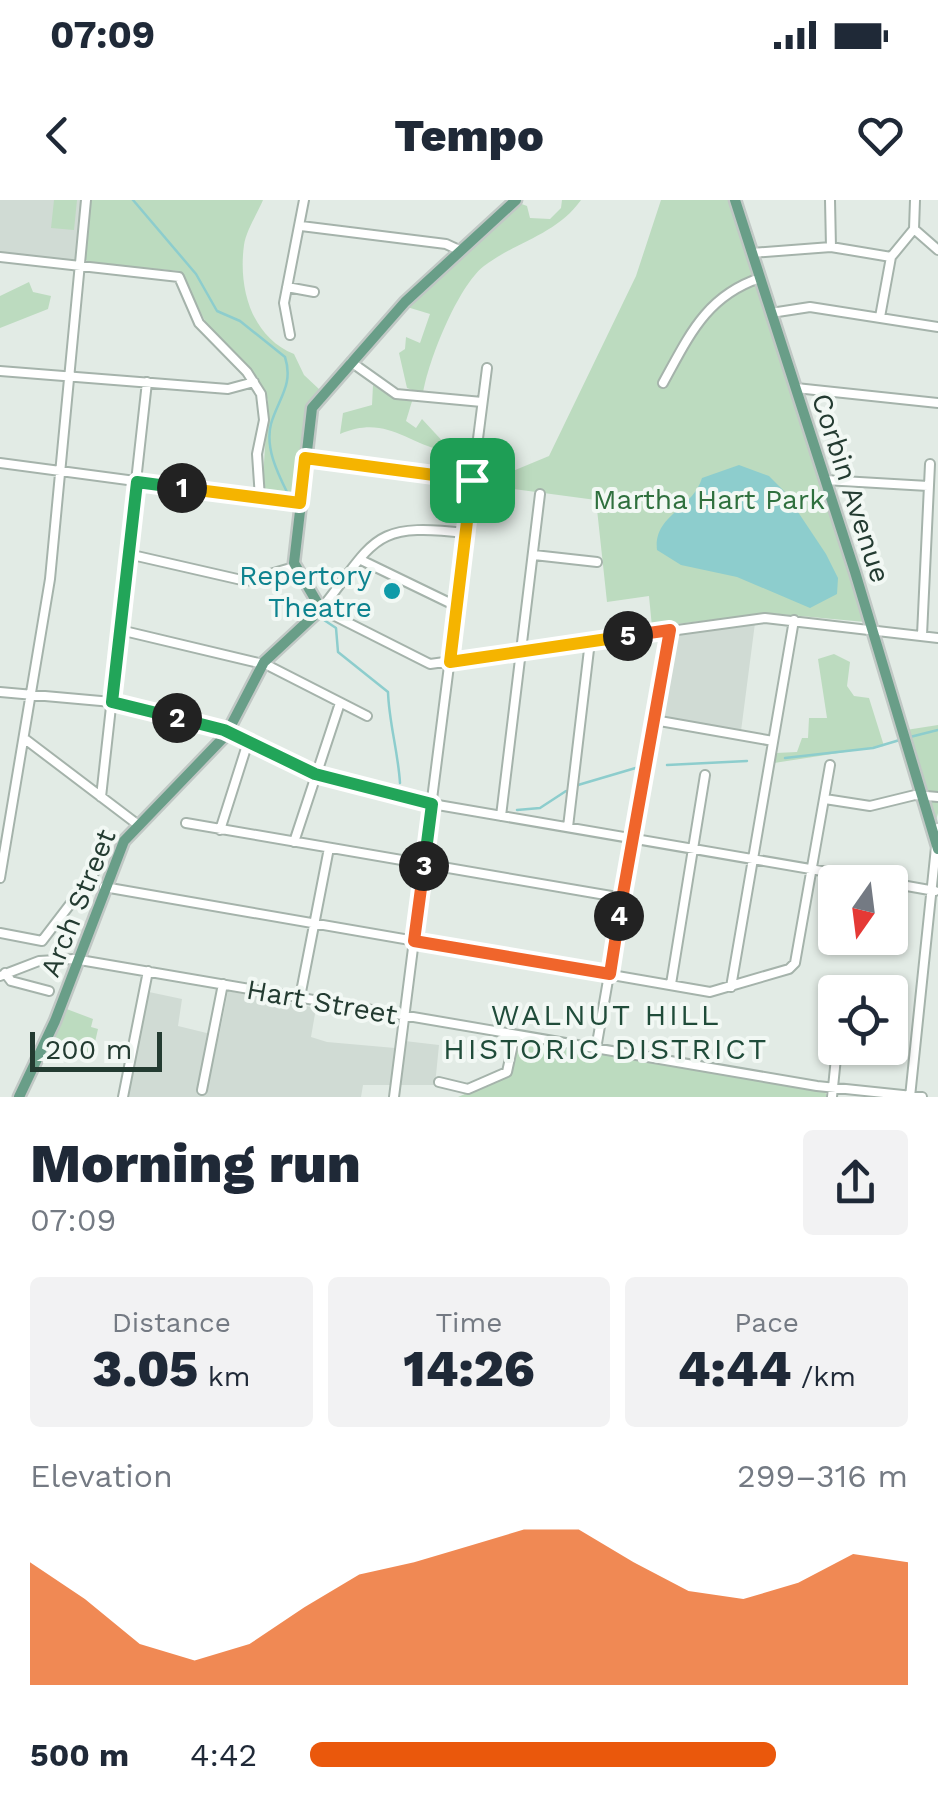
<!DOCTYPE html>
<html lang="en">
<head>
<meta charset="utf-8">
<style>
  :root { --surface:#fff; --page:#f2f2f3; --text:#1f2937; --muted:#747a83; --accent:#ea580c }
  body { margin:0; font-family:"Work Sans",sans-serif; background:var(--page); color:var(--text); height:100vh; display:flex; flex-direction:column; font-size:38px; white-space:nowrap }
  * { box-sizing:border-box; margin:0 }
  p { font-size:32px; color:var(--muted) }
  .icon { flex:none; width:55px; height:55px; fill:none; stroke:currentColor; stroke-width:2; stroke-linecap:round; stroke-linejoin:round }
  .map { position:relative; height:897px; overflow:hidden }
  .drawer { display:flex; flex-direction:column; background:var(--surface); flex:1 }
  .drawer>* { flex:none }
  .needle { width:65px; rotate:194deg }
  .tools { position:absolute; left:818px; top:665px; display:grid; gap:20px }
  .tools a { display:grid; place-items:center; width:90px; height:90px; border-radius:10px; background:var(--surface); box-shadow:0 2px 8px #0004; font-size:50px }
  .scale { position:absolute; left:30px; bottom:25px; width:132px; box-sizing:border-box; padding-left:10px; border:5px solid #233b31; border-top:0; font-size:28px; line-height:35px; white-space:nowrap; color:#233b31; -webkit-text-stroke:8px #f2f8f4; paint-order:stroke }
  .pin { position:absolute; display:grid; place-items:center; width:85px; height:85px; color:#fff; margin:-42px; border-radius:20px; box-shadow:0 5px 15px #0006 }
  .km { position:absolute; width:50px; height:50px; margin:-25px; border-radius:50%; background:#222; color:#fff; font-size:28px; line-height:50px; text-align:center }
  .round { display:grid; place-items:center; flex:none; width:105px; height:105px; border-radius:10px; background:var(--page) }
  .summary { display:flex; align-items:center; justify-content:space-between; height:170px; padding:0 30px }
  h1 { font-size:55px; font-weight:800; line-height:75px }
  .figures { display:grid; grid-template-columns:repeat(3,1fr); gap:15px; height:170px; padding:10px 30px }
  .figures div { display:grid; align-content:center; border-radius:10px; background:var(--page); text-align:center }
  .figures b { font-size:50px; font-weight:800 }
  .figures small { font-size:28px; font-weight:400 }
  .figures p { font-size:28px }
  .chart { height:280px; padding:20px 30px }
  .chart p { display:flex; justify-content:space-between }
  .chart svg { width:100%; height:180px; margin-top:10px; fill:var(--accent); opacity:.7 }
  ul { padding:0 30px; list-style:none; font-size:32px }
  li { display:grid; grid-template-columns:160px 120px 1fr; align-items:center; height:75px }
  li i { height:25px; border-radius:12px; background:var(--accent) }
  .status { display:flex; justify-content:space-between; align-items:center; height:70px; padding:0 50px; background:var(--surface); direction:ltr }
  .status svg { height:28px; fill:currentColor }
  header { display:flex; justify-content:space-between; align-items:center; height:130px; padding:0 30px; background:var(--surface); font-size:45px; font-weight:800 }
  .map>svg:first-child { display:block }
  .built { fill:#d0dbd4 }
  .green { fill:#bcdbbf }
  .water { fill:#8dcdcd }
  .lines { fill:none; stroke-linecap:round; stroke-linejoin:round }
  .stream { stroke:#8dcdcd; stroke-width:2.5 }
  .minor-casing { stroke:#a5b3ab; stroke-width:12 }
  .major-casing { stroke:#c1c8c5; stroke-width:15 }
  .minor { stroke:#fff; stroke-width:8 }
  .major { stroke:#699e88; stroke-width:10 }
  .split-1-casing { stroke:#fff; stroke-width:20 }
  .split-2-casing { stroke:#fff; stroke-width:20 }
  .split-3-casing { stroke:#fff; stroke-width:20 }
  .split-4-casing { stroke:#fff; stroke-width:20 }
  .split-5-casing { stroke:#fff; stroke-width:20 }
  .split-6-casing { stroke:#fff; stroke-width:20 }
  .split-1 { stroke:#f5b400; stroke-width:12 }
  .split-2 { stroke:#22a559; stroke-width:12 }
  .split-3 { stroke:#22a559; stroke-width:12 }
  .split-4 { stroke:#f0652b; stroke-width:12 }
  .split-5 { stroke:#f0652b; stroke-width:12 }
  .split-6 { stroke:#f5b400; stroke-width:12 }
  .culture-dot { fill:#0f9aa8; stroke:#f2f8f4; stroke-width:4 }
  .labels { text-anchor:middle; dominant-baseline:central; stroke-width:8; stroke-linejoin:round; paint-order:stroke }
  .street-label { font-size:28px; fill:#233b31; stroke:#f2f8f4 }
  .park-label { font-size:28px; fill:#2f703e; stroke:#f2f8f4 }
  .culture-label { font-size:28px; fill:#0d838f; stroke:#f2f8f4; text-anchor:end }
  .neighbourhood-label { font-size:30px; letter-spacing:2.5px; fill:#204c3a; stroke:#f2f8f4 }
</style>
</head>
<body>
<div class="status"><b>07:09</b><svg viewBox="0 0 49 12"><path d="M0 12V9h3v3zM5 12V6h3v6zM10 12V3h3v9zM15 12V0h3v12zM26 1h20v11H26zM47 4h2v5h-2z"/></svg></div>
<header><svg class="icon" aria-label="back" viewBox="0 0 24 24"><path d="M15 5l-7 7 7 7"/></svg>Tempo<svg class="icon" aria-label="heart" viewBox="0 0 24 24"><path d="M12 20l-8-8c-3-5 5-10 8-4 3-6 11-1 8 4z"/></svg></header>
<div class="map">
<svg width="938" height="897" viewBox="0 0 938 897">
  <rect width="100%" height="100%" fill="#e2ebe5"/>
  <path class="built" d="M0 0H82L77 57 72 61 0 52Z
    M755 423 741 531 659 516 673 434Z
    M228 791 316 808 311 837 327 842 395 848 396 840 439 845 435 885H363L361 897H128L149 792 182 799 178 826 219 836Z"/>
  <path class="green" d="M54 0H77L74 30 51 28Z
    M89 0H263C257 14 246 31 244 45 238 89 252 137 294 154L304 175 320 190 306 211 295 296 262 294 268 200 258 178 210 131 180 71 89 63 84 58Z
    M562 0H581C556 35 517 41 484 66 458 86 428 161 423 194L407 188 399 153 405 149 406 137 420 143 430 114 407 107 519 3 527 6 530 18 550 19 561 8Z
    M661 0H729L731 4 865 422 768 413 652 427 649 396 607 402 596 300 475 284 485 275 498 277 549 256 636 76Z
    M29 82 33 92 51 96 48 109 0 128V96Z
    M373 185 391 197 413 198 406 221 416 228 422 219 471 272 468 277 441 274 443 251C404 241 384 215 340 234L343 213 372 205Z
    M834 454 850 462 847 486 854 496 869 498 884 546 774 563 776 553 797 552 802 538H808L809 518H827L818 459Z
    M938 525V613L935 624 906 530Z
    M64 808 93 819 91 827 98 829 92 855 52 836Z
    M517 838 825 891 827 897H458L508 875Z"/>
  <path class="water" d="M739 265 769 276 784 291 826 354 838 378 837 394 810 408 737 377 681 365 657 350C653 315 692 310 702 278Z"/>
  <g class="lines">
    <path class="stream" d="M133 0 196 74 217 111 240 121 285 157C294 185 278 199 271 224 265 247 277 272 287 292
      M324 420 336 428 338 452 388 492C389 523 398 551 400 583
      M910 537 938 530
      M785 558 873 548 903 539
      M667 565 747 561
      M578 585 639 567
      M517 610 540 608 566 591"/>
    <g class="minor-casing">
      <path id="minor" d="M830 0 831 47
        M301 26 446 44 459 50
        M914 29 938 50
        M752 53 831 47 891 57
        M0 57 179 77 199 123 247 172 261 194 264 220 257 254 260 298
        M287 87 314 92
        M771 113 810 107 938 127
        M880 117 891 57 914 29 915 0
        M290 135 284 103 304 0
        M351 162 396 194 482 202
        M0 171 228 189 254 182
        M663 183C689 136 706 96 760 78
        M796 188 938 203
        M305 259 471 280
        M0 263 300 303
        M825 280 928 286
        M465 333C371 322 376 340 321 409L430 464 765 418 938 438
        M128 354 246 381 294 367
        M534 355 597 362
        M361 360 456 406
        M120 430 267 465 367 516
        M922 435 930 264
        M0 492 112 502 218 528 315 574 432 604 886 682
        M654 520 773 541
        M25 539 137 624
        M101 597 147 182
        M825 599 870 606 915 595 938 597
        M501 616 540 294
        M186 623 623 698
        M568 627 590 441
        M220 630 248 542
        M294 642 340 503
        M0 678 50 379 86 0
        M890 683 935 691
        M104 687 710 792 789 769 795 763 830 565
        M0 733 42 741 94 673 95 663
        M5 773 11 781 49 791
        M0 776 39 761 74 759 817 886 922 897
        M671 784 705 575
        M731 787 794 420
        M300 797 329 648
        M596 849 669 430
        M439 882 468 889 507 872 515 835
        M202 890 223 784
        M123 897 148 771
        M394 897 487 168
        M832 897 837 848
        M910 897 938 628"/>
    </g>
    <g class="major-casing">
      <path id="major" d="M735 0 855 372 938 649
        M19 897 55 821 124 641 226 535 264 462 321 409 294 363 312 208 405 102 516 0"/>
    </g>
    <use href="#minor" class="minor"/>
    <use href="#major" class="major"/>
  </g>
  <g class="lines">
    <g class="split-1-casing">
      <path id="split-1" d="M182 288 300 303 305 258 472 280"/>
    </g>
    <g class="split-2-casing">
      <path id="split-2" d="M177 518 112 502 137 282 182 288"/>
    </g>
    <g class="split-3-casing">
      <path id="split-3" d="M177 518 224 530 315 574 432 604 424 666"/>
    </g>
    <g class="split-4-casing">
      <path id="split-4" d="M424 666 414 741 610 774 619 716"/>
    </g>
    <g class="split-5-casing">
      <path id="split-5" d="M619 716 670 430 628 436"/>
    </g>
    <g class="split-6-casing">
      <path id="split-6" d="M472 280 450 462 628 436"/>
    </g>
    <use href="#split-1" class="split-1"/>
    <use href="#split-2" class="split-2"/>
    <use href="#split-3" class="split-3"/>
    <use href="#split-4" class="split-4"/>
    <use href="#split-5" class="split-5"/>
    <use href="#split-6" class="split-6"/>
  </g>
  <circle class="culture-dot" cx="392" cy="391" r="10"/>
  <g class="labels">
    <g class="street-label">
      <text transform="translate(851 288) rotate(72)">Corbin Avenue</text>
      <text transform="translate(78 703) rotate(-68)">Arch Street</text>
      <text transform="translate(322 802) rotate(10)">Hart Street</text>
    </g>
    <g class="park-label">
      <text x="709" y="299">Martha Hart Park</text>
    </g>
    <g class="culture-label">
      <text x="372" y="375">Repertory<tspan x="372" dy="32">Theatre</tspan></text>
    </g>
    <g class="neighbourhood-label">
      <text x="606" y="814">WALNUT HILL<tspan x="606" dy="34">HISTORIC DISTRICT</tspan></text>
    </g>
  </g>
</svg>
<div class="tools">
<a><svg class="needle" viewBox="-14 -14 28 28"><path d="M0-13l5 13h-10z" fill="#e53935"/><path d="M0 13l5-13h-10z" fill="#747a83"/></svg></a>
<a><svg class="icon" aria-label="locate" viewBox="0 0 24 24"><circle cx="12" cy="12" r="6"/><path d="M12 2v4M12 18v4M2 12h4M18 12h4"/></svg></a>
</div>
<div class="scale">200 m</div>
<div class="pin" style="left:472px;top:280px;background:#1e9e55"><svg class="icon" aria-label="arrive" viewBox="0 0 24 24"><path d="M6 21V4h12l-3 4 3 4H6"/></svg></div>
<b class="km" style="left:182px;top:288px">1</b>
<b class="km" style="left:177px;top:518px">2</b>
<b class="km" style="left:424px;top:666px">3</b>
<b class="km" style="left:619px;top:716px">4</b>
<b class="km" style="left:628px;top:436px">5</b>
</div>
<section class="drawer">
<div class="summary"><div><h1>Morning run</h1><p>07:09</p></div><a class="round"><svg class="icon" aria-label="share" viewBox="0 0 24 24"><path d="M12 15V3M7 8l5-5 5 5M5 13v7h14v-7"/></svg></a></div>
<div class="figures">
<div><p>Distance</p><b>3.05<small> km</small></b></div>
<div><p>Time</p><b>14:26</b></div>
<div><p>Pace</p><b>4:44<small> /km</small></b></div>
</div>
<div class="chart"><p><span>Elevation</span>299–316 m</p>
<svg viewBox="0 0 160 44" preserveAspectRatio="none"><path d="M0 44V14L10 23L20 34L30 38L40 34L50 25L60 17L70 14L80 10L90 6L100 6L110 14L120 21L130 23L140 19L150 12L160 14V44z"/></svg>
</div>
<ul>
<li><b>500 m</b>4:42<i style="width:78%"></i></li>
</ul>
</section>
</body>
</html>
